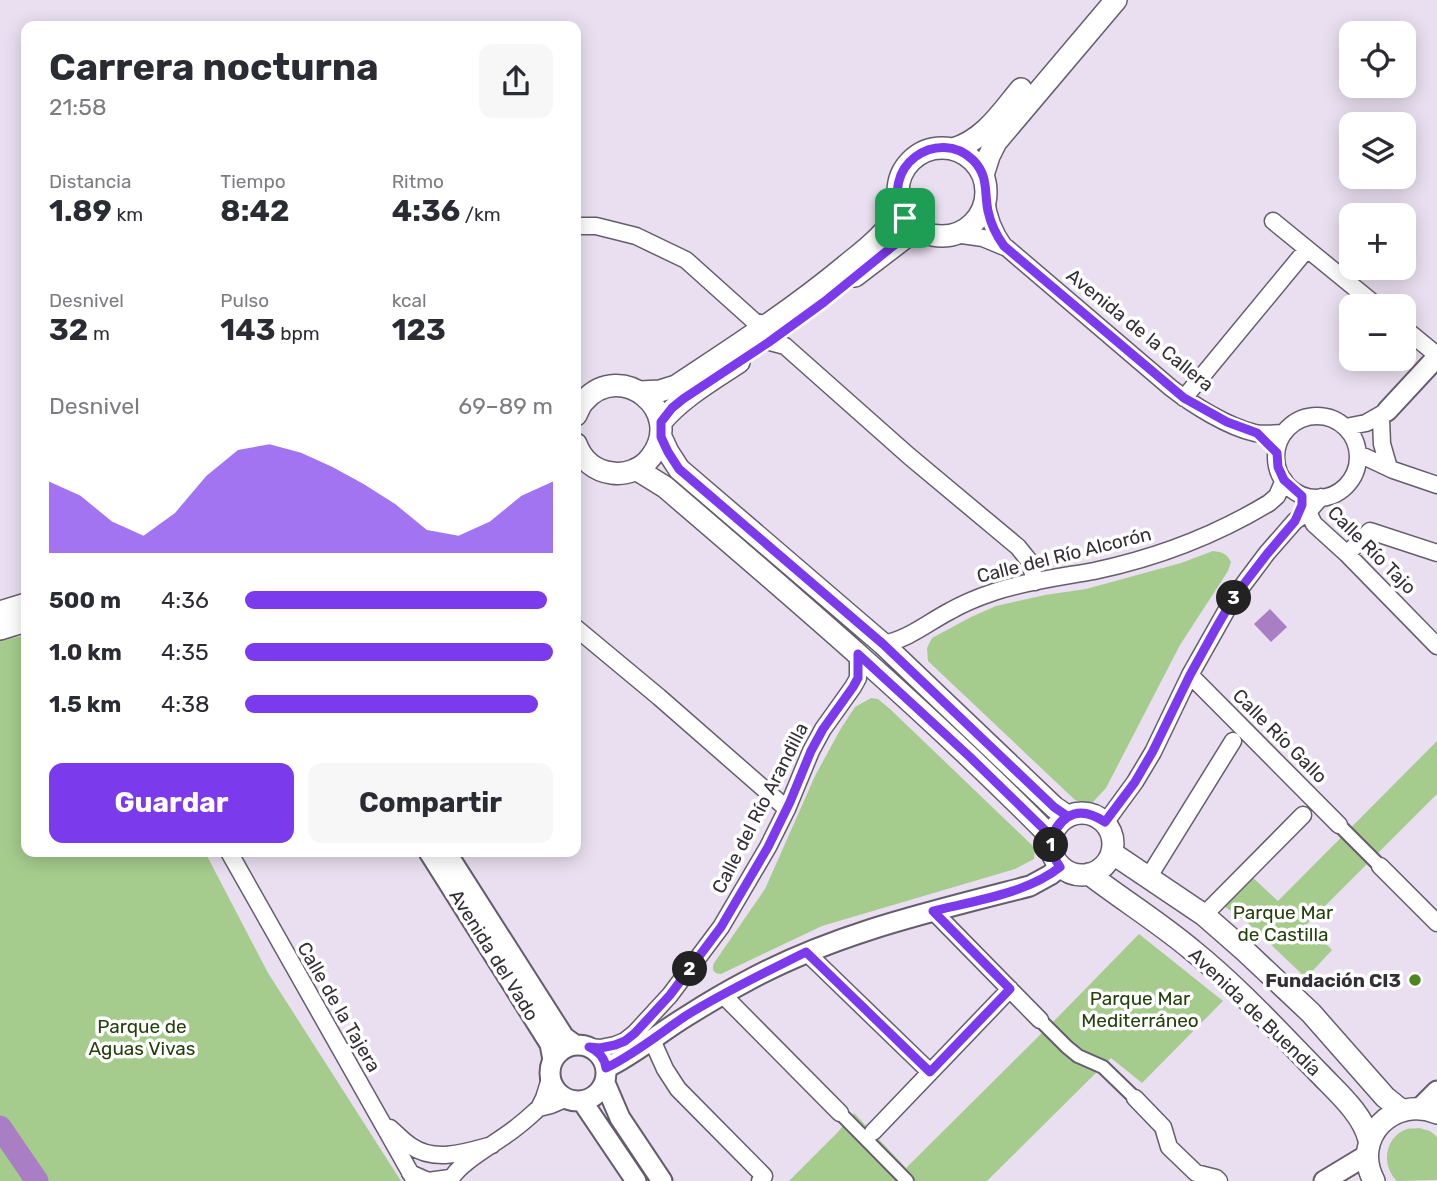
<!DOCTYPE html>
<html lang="es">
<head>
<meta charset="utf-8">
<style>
  :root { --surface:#fff; --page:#f7f7f7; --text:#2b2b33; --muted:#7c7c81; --accent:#7c3aed }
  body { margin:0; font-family:Rubik,sans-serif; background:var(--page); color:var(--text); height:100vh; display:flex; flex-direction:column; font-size:26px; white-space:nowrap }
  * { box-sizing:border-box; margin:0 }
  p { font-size:23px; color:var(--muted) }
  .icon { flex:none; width:38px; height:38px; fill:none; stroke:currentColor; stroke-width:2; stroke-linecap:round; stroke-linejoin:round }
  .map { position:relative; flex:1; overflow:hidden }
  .side { position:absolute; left:21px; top:21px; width:560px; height:836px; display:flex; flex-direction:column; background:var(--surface); border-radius:14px; box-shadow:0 4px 18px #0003 }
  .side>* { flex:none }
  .fabs { position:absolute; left:1339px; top:21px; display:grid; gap:14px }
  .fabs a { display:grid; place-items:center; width:77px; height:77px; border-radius:14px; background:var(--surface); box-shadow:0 4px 18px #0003; font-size:35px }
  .pin { position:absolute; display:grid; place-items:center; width:60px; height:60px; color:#fff; margin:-30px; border-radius:14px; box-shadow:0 4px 10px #0006 }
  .km { position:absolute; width:35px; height:35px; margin:-18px; border-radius:50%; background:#222; color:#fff; font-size:19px; line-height:35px; text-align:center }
  .round { display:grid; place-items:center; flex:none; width:74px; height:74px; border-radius:14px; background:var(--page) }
  .overview { display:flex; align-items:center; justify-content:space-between; height:119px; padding:0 28px }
  h1 { font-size:38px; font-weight:700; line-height:52px }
  .figures { display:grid; grid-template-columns:repeat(3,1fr); gap:10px; height:119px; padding:7px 28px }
  .figures div { display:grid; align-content:center }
  .figures b { font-size:30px; font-weight:700 }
  .figures small { font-size:19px; font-weight:400 }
  .figures p { font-size:19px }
  .chart { height:196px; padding:14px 28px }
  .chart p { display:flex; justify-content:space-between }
  .chart svg { width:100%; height:126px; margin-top:7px; fill:var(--accent); opacity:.7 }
  .action { display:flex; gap:14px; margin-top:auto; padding:14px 28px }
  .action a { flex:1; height:80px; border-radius:14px; background:var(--accent); color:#fff; font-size:28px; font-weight:700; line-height:80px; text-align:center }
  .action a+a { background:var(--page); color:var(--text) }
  ul { padding:0 28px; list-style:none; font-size:23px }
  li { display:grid; grid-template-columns:112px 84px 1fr; align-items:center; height:52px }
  li i { height:18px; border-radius:9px; background:var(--accent) }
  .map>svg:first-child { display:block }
  .green { fill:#a5cc8d }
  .water { fill:#a97ec4 }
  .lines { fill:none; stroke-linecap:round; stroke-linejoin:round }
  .river { stroke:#a97ec4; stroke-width:23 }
  .pedestrian-casing { stroke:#665d6c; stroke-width:16 }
  .minor-casing { stroke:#665d6c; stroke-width:19 }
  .tertiary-casing { stroke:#665d6c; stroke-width:23 }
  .secondary-casing { stroke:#665d6c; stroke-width:24 }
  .pedestrian { stroke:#fff; stroke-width:12 }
  .minor { stroke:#fff; stroke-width:16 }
  .tertiary { stroke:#fff; stroke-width:19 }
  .secondary { stroke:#fff; stroke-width:21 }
  .route-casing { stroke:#fff; stroke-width:14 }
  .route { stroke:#7c3aed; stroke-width:9 }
  .poi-dot { fill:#4f851e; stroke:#fff; stroke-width:2.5 }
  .labels { text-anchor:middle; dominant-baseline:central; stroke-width:7; stroke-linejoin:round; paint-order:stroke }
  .street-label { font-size:19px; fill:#332f35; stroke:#fff }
  .park-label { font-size:19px; fill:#24400b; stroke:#fff }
  .poi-label { font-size:19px; font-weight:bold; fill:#332f35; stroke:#fff; text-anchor:end }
</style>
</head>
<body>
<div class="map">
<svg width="1437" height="1181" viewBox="0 0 1437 1181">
  <rect width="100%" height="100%" fill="#e9dff0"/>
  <path class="green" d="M1213 551C1223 552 1227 554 1231 562L1228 571 1180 645 1106 788 1092 803H1084L1075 800 928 661 927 648 932 638 971 617 996 606 1045 595 1086 589 1181 563Z
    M26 635V852H205L268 973 401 1181H0V641Z
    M871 698 878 699 890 709 1035 848 1034 859 1015 869 822 926 721 974C714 974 711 970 714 963L765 889 815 776 840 730 855 707Z
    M1437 741V794L1307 924 1332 950 1306 978 1248 923 1224 906 1251 876 1278 901Z
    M1139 934 1223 1001 1142 1083 1111 1058 987 1181H789L837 1133 854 1113 906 1168 1056 1019Z
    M1419 1128 1430 1131 1437 1137V1180L1397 1181C1381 1166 1384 1137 1407 1129 1411 1128 1415 1129 1419 1128Z"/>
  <path class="water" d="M1270 609 1287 627 1271 642 1254 624Z"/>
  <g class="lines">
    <path class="river" d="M0 1127 37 1181"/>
    <g class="pedestrian-casing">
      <path id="pedestrian" d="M1339 825 1380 866
        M1040 1020 1067 1047 1078 1056 1103 1067 1135 1098
        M840 1113 907 1181"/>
    </g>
    <g class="minor-casing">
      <path id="minor" d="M986 199C988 217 993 231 1004 246
        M1273 221 1377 306
        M576 226H596L636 236 686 260 754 321 768 326
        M955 234 983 238 1007 248 1171 388C1193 405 1228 427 1255 433 1264 435 1274 433 1283 433
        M1404 328 1437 355
        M770 342 785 346 909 456 1018 547 1030 562 1035 582
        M1184 398 1307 249
        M1276 457a41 41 0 1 1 82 0a41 41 0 1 1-82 0Z
        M1381 419 1382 444 1389 468
        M1346 427 1366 423 1387 411
        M1359 454 1393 470 1437 485
        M1308 512 1314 524 1347 554 1437 646
        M1347 554 1370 531 1437 553
        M576 628 659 697 787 809
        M883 644C909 639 927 623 950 611 964 603 979 597 994 592 1027 581 1061 577 1094 571 1156 558 1216 535 1269 503L1277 496 1284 480
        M1190 675 1339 825
        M1105 823 1135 782 1153 752 1190 675 1234 597 1267 553 1295 521 1308 512 1321 497
        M229 852 415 1181
        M1380 866 1437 923
        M1148 878 1233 741
        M933 911 1040 1020
        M1204 915 1303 815
        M806 952 930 1072
        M723 995 840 1113
        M652 1040 665 1069 678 1089 764 1176 760 1181
        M589 1047 600 1048 615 1045 625 1041 635 1033 670 995 721 927 768 847 787 809 811 751 823 729 853 687 858 678V655
        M550 1079 544 1098 539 1108 551 1105 565 1099
        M1135 1098 1163 1127 1169 1147 1196 1173 1216 1178 1219 1181
        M390 1128C397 1134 403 1141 411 1146 435 1163 467 1152 492 1145
        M873 1132 1010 989
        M410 1173 428 1181 450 1178
        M450 1181C458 1162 501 1141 518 1126 526 1120 532 1114 539 1108"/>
    </g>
    <g class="tertiary-casing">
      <path id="tertiary" d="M1387 411 1437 357
        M429 852 550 1044 553 1060
        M446 852 564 1037 575 1045
        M550 1073a28 28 0 1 1 56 0a28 28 0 1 1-56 0Z
        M606 1068C635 1054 659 1033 687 1016 706 1004 726 992 747 981 835 933 933 911 1030 886L1050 875 1060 867
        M605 1083 620 1118 662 1181
        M582 1101 636 1181
        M1420 1108 1437 1091
        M1324 1181 1367 1155"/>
    </g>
    <g class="secondary-casing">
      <path id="secondary" d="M898 192a44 44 0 1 1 88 0a44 44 0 1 1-88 0Z
        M953 149C984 140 1001 113 1021 89
        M983 175 989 156 996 142 1116 0
        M855 276 906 237 922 232
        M640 392 660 391 676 386C733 348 791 311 844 267 866 249 887 234 900 209
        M576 415C578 411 580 405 584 401 621 359 686 411 651 457 642 469 627 475 612 473 595 471 582 460 576 444
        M661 422C682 397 712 380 739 362
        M661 437 668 452 679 469 883 644 1054 807 1067 816
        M636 469 665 487C797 600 929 713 1051 837
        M0 612 26 604
        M0 629 26 621
        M1051 844a31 31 0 1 1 62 0a31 31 0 1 1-62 0Z
        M1112 853 1204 915 1244 950 1311 1013 1385 1097 1401 1110
        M1089 874C1123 900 1160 923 1192 950 1238 987 1278 1031 1319 1073 1337 1092 1363 1114 1369 1140
        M1374 1181C1351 1138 1393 1095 1437 1113"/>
    </g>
    <use href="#pedestrian" class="pedestrian"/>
    <use href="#minor" class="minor"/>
    <use href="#tertiary" class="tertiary"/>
    <use href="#secondary" class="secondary"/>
  </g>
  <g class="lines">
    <g class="route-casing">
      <path id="route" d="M905 218 913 226 922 232 906 237 893 246 824 302 769 342 683 399 672 408 661 422V437L668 452 679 469 883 644 1054 807 1067 816C1049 831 1046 847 1060 867 1028 893 974 901 933 911L1010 989 930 1072 806 952C766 972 726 991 687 1015 660 1033 635 1054 606 1068 605 1058 598 1051 589 1047L600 1048 615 1045 625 1041 635 1033 670 995 721 927 768 847 790 802 811 751 823 729 853 687 858 678V654L970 757 1052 837C1064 812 1081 806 1105 822L1135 782 1153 751 1190 675 1216 628 1234 597 1267 554 1295 521 1302 505V496L1284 480 1278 467 1277 453 1257 433 1227 422 1184 398 1004 246C996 235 991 225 988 211 984 192 989 176 973 160 939 126 876 166 905 218"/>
    </g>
    <use href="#route" class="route"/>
  </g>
  <circle class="poi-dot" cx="1415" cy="980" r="7"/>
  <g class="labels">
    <g class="street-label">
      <text transform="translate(1140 330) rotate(39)">Avenida de la Callera</text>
      <text transform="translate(1372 550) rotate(45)">Calle Río Tajo</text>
      <text transform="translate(1064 555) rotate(-14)">Calle del Río Alcorón</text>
      <text transform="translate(1280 736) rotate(45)">Calle Río Gallo</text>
      <text transform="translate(760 808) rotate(-63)">Calle del Río Arandilla</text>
      <text transform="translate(494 955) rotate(58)">Avenida del Vado</text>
      <text transform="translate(339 1007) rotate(60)">Calle de la Tajera</text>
      <text transform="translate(1255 1012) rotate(44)">Avenida de Buendía</text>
    </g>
    <g class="park-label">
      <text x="1283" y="912">Parque Mar<tspan x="1283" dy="22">de Castilla</tspan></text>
      <text x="1140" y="998">Parque Mar<tspan x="1140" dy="22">Mediterráneo</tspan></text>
      <text x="142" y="1026">Parque de<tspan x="142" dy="22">Aguas Vivas</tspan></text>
    </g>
    <g class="poi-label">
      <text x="1401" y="980">Fundación CI3</text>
    </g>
  </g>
</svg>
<div class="fabs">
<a><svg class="icon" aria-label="locate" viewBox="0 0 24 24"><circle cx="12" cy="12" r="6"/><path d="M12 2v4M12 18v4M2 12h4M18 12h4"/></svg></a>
<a><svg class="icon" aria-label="layers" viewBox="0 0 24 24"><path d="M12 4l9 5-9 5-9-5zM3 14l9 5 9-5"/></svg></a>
<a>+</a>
<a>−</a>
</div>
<div class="pin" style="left:905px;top:218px;background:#1e9e55"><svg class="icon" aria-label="arrive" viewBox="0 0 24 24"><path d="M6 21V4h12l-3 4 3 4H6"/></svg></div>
<b class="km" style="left:1051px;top:845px">1</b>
<b class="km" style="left:690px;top:969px">2</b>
<b class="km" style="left:1234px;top:598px">3</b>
<section class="side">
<div class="overview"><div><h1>Carrera nocturna</h1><p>21:58</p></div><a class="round"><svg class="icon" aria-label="share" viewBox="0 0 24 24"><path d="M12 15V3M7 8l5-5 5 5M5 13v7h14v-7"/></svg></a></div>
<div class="figures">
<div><p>Distancia</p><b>1.89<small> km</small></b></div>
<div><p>Tiempo</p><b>8:42</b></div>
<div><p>Ritmo</p><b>4:36<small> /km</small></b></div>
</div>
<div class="figures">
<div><p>Desnivel</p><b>32<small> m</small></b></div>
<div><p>Pulso</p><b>143<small> bpm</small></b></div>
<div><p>kcal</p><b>123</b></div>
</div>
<div class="chart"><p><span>Desnivel</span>69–89 m</p>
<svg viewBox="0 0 160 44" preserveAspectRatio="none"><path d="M0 44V19L10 24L20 33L30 38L40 30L50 17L60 8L70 6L80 9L90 14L100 20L110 27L120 36L130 38L140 33L150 24L160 19V44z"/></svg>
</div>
<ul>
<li><b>500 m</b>4:36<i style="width:98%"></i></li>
<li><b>1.0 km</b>4:35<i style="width:100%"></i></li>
<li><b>1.5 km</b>4:38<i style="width:95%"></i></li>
</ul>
<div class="action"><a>Guardar</a><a>Compartir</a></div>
</section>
</div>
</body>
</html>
